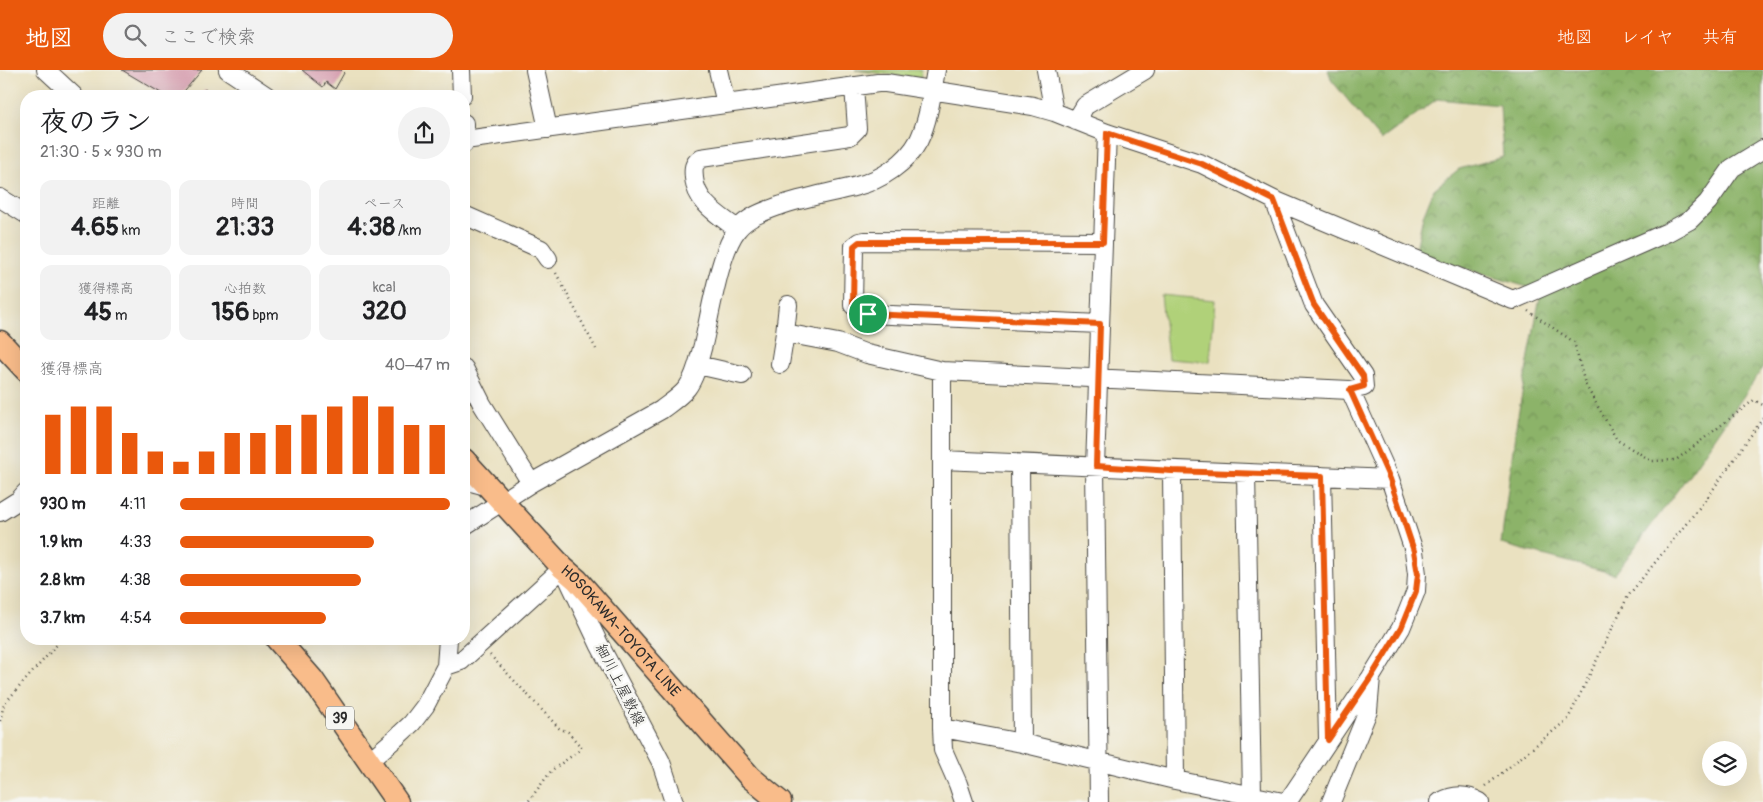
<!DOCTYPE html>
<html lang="ja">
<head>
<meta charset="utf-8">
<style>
  :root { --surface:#fff; --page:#f2f2f2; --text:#202124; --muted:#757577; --accent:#ea580c }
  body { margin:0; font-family:Pangolin,"Klee One",sans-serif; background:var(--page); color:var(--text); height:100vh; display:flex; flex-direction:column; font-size:19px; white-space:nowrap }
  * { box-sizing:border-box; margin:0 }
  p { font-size:16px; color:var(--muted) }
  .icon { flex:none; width:28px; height:28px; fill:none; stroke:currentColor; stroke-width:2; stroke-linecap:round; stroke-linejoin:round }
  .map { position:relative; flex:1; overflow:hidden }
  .details { position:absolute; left:20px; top:20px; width:450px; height:555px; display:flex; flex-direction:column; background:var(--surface); border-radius:20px; box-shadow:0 5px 20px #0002 }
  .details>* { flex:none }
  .controls { position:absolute; left:1702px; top:671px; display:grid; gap:10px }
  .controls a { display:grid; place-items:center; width:45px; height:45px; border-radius:50%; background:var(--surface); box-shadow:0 5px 20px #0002; font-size:25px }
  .pin { position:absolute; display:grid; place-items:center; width:42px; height:42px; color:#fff; margin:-21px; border:2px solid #fff; border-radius:50%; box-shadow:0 1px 5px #0007 }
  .round { display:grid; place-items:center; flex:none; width:52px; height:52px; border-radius:26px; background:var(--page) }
  .summary { display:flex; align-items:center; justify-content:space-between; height:85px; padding:0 20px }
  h1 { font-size:28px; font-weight:800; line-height:38px }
  .figures { display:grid; grid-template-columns:repeat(3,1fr); gap:8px; height:85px; padding:5px 20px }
  .figures div { display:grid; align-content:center; border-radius:12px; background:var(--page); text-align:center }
  .figures b { font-size:25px; font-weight:800 }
  .figures small { font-size:14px; font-weight:400 }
  .figures p { font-size:14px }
  .chart { height:140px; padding:10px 20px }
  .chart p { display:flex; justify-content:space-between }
  .chart svg { width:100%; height:90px; margin-top:5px; stroke:var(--accent); stroke-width:6 }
  ul { padding:0 20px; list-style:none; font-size:16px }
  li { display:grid; grid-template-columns:80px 60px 1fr; align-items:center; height:38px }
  li i { height:12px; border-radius:6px; background:var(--accent) }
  header { display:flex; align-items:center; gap:30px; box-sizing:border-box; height:70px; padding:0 25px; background:var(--accent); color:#fff }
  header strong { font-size:24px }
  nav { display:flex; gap:28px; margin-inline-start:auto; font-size:18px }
  .search { width:350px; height:45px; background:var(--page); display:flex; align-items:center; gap:12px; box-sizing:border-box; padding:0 18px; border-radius:28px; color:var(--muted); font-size:19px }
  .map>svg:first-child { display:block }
  .forest { fill:url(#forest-crowns); stroke:#5c6f4a }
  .park { fill:#b0d179; stroke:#6e7e52 }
  .building { fill:#d59cad }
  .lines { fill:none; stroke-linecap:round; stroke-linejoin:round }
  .minor-casing { stroke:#484641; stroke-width:20 }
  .major-casing { stroke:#484641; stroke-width:25 }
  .path { stroke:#484641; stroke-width:2.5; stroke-dasharray:1 4; stroke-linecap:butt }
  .minor { stroke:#fff; stroke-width:18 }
  .major { stroke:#f9bc8a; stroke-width:22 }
  .route-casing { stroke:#fff; stroke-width:10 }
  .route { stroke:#ea580c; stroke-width:6 }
  .labels { text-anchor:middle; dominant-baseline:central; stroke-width:5; stroke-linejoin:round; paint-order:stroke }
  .shield { fill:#f6f6f2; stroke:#686867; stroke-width:1 }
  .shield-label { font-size:14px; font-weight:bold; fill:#2b2b2b }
  .street-label { font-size:15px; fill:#2b2b2b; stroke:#f6f6f2 }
</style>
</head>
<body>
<header>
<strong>地図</strong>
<div class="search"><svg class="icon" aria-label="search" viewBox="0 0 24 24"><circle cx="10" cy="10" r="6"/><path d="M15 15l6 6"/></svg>ここで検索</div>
<nav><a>地図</a><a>レイヤ</a><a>共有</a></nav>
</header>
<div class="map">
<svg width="1763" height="732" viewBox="0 0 1763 732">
  <defs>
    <pattern id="forest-crowns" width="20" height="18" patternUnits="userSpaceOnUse" patternTransform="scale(1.25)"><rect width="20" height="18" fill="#8cb369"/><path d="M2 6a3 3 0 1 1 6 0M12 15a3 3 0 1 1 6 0" fill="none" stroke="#739257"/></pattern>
  </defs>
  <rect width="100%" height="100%" fill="#f6f6f2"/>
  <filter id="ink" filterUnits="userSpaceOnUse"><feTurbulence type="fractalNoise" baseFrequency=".02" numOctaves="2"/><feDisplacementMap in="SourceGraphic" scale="10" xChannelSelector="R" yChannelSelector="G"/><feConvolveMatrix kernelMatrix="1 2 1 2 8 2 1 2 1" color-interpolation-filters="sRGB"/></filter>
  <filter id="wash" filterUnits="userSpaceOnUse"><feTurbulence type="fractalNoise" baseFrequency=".0096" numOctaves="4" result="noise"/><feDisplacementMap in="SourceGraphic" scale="20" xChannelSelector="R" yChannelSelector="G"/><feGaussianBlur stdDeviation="1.12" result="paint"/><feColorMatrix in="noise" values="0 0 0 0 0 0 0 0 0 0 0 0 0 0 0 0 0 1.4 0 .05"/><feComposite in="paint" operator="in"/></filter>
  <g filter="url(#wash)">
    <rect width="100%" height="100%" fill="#eae1c0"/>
    <path class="forest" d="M1328 0H1763V298L1694 398 1615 504 1501 474 1516 356 1541 221 1415 184 1423 146 1434 119 1459 99 1503 87 1500 35 1437 29 1381 70 1332 11Z"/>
    <path class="park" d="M855 0H922L920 9Z
      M1161 225 1215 230 1210 292 1168 289Z"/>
    <g id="blocks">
      <path class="building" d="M122 0H202L180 26H166Z
        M302 0H341L344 3 335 19 326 12 323 17Z
        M205 19 213 26H199Z"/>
    </g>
  </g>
  <g filter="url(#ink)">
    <use href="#blocks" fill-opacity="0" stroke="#484641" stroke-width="1"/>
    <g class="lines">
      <g class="minor-casing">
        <path id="minor" d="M46 0 74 26
          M228 0 267 26
          M461 0 462 26
          M535 0 548 59
          M718 0 726 34
          M1046 0 1054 42
          M1076 51 1085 36 1145 0
          M464 53V74
          M465 70 878 13H886L1033 36 1054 42 1107 63 1202 94 1274 130 1513 230 1668 162 1690 150 1708 132 1732 98 1763 79
          M0 128 26 144
          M464 145 541 179 548 189
          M737 159C719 145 696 133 694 108 693 98 693 94 701 88L850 66 857 59 854 16
          M1100 254 868 244 859 240 853 235 854 176 859 172 865 171 1103 172
          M785 263 838 273 867 284 942 301 1350 320 1364 317 1363 306 1314 235 1274 130
          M780 294 785 263 788 235
          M698 295 742 305
          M464 298 482 334 531 413
          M942 301V658L943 680 958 714 964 732
          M942 390 1390 409
          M1020 394 1022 673
          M1172 401 1175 710
          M1246 403 1252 725
          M1322 406 1328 670
          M464 410 490 417
          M0 442 19 430 26 422
          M464 456 531 413 661 340C670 333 680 327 687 318 696 306 699 289 703 275 710 246 719 183 737 160 747 147 765 141 779 136 804 127 831 123 857 116 881 110 907 93 919 70 929 49 932 22 936 0
          M446 596 461 591 563 498 599 574 661 692 674 732
          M942 658 1022 673 1175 710 1283 732 1288 731 1371 607 1401 558 1416 521 1417 504 1414 481 1390 409 1350 320
          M370 690 397 667 412 653 425 636 446 596 448 569
          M1099 732 1095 396 1107 63
          M1331 732 1368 641 1371 607
          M1440 732C1454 724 1466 724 1480 732"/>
      </g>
      <g class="major-casing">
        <g id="major">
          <path d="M0 272 26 300"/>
          <path id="s1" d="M464 390 563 498 577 510 750 707 780 732"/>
          <path d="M277 569 312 609 397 732"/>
        </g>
      </g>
      <path class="path" d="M556 203 596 279
        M1528 241 1574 272 1585 314 1617 370 1652 391 1676 390 1754 330 1763 335
        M490 585 559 658 568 662 581 677 580 680 552 700 528 732
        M0 651 4 634 62 569
        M1486 716 1568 649 1628 526 1707 428 1763 348"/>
      <use href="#minor" class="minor"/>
      <use href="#major" class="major"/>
    </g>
  </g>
  <g class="lines" filter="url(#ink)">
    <g class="route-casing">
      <path id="route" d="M1107 63 1202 94 1274 130 1314 235 1363 306 1364 316 1350 320 1390 409 1414 481 1418 504 1416 521 1401 558 1371 607 1328 670 1322 406 1172 401 1096 396 1100 254 868 244 859 240 853 235 854 176 859 172H1103Z"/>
    </g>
    <use href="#route" class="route"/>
  </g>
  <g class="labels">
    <rect class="shield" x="326" y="636.5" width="28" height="23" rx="4"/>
    <g class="shield-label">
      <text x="340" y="648">39</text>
    </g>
    <g class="street-label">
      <text stroke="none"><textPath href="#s1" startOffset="232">HOSOKAWA-TOYOTA LINE</textPath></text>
      <text transform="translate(620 615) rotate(63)">細川上屋敷線</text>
    </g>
  </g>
</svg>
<div class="controls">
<a><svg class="icon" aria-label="layers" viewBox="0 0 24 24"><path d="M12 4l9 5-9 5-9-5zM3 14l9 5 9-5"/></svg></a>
</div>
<div class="pin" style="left:868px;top:244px;background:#1e9e55"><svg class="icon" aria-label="arrive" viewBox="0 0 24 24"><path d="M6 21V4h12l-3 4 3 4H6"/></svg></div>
<section class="details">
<div class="summary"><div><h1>夜のラン</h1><p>21:30 · 5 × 930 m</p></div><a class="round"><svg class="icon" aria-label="share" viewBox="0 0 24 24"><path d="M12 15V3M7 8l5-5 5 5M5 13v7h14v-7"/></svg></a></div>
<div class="figures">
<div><p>距離</p><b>4.65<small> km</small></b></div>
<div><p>時間</p><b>21:33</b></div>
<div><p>ペース</p><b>4:38<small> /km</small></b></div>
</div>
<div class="figures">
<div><p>獲得標高</p><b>45<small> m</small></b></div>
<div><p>心拍数</p><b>156<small> bpm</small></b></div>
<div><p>kcal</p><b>320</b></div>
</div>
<div class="chart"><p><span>獲得標高</span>40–47 m</p>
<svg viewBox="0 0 160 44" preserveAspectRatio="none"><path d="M5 44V15M15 44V11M25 44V11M35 44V24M45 44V33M55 44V38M65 44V33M75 44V24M85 44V24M95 44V20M105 44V15M115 44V11M125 44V6M135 44V11M145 44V20M155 44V20"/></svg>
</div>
<ul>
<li><b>930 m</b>4:11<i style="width:100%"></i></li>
<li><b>1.9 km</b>4:33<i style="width:72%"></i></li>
<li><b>2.8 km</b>4:38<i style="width:67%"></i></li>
<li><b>3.7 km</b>4:54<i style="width:54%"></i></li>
</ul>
</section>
</div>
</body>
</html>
